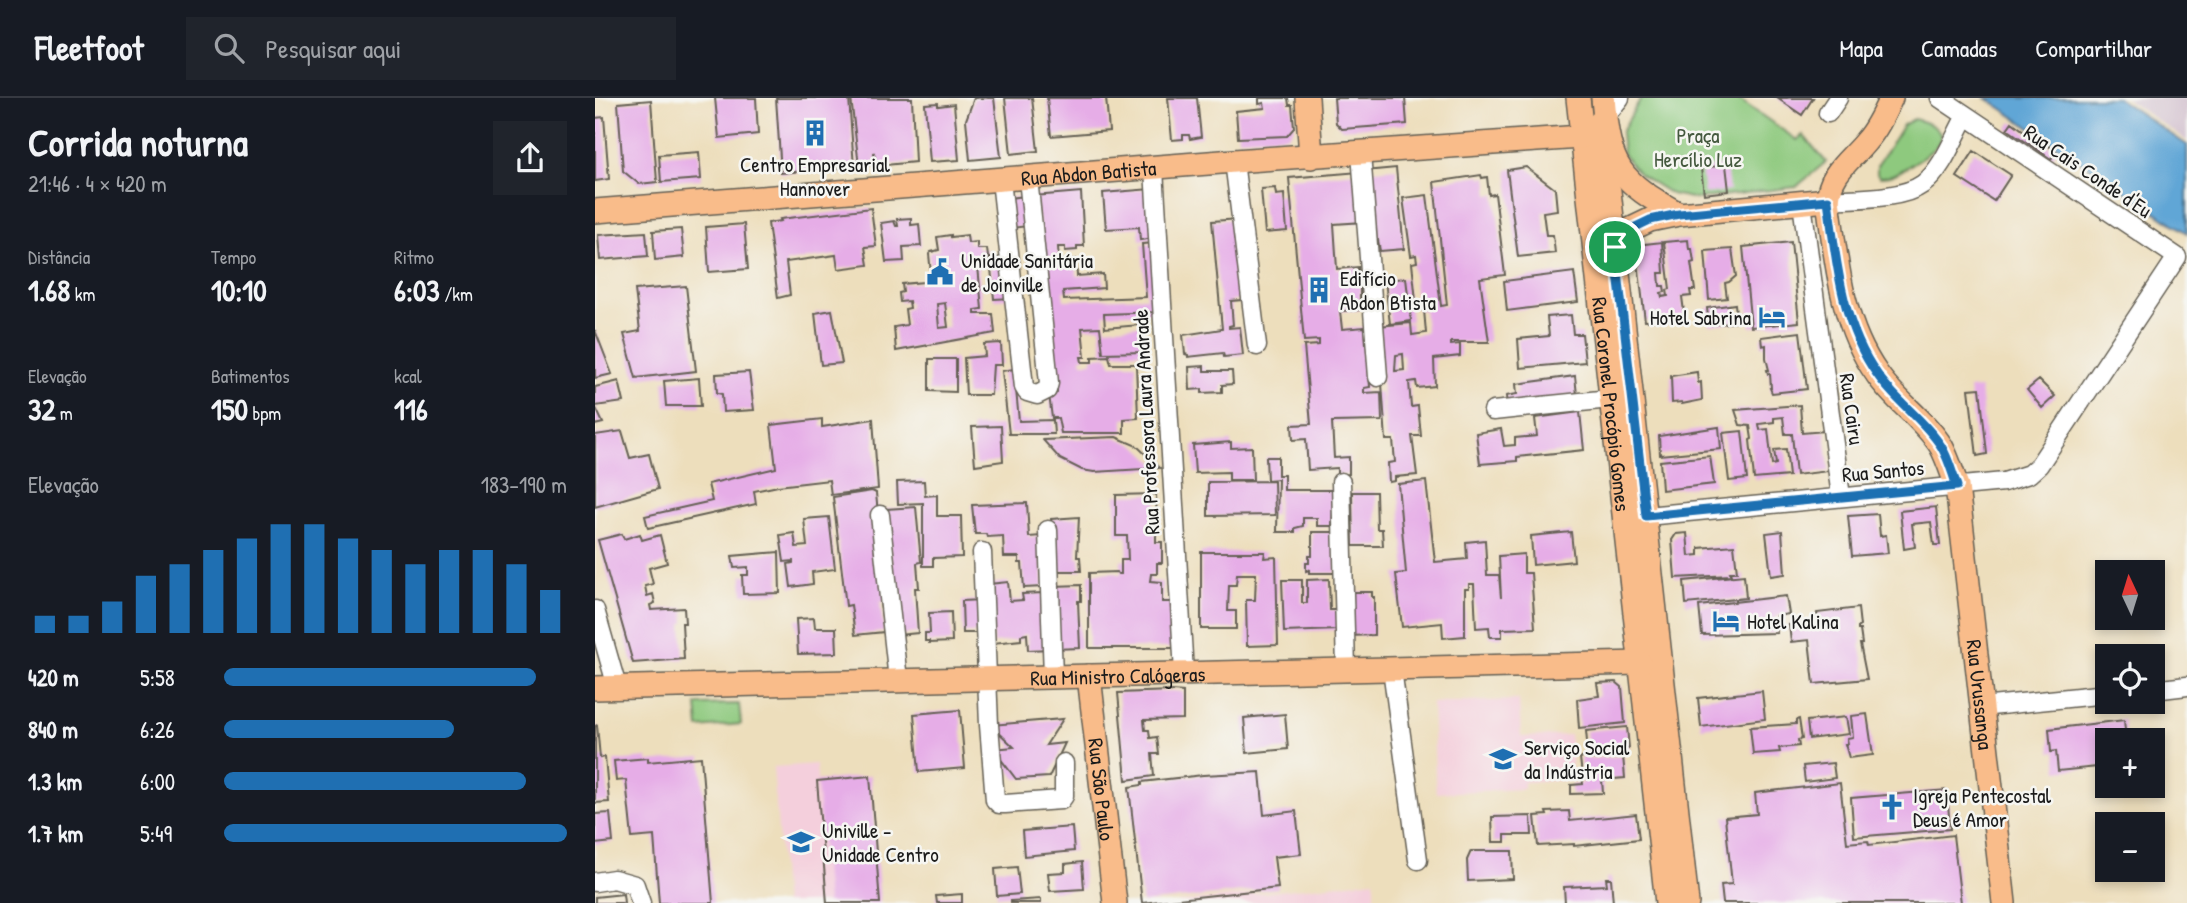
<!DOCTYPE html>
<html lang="pt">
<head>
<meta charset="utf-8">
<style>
  :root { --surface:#171b24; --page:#20242c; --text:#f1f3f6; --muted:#9ea1a6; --line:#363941; --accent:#1f6fb2 }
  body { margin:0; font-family:"Patrick Hand",sans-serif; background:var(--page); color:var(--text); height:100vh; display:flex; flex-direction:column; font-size:26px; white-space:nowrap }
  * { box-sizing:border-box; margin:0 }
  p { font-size:23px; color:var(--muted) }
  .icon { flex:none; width:38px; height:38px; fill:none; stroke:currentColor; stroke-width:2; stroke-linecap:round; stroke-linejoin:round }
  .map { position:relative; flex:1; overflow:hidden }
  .sheet { display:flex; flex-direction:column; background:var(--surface); width:595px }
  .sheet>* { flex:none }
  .needle { width:46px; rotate:356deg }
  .fabs { position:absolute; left:1500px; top:462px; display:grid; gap:14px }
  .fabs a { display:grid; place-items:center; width:70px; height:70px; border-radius:0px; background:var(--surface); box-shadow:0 4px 10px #0003; font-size:35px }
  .pin { position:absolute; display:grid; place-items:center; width:60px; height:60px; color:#fff; margin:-30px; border:4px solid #fff; border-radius:50%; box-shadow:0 2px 7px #0007 }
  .round { display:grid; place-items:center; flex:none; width:74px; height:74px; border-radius:0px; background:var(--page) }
  .headline { display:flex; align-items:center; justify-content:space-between; height:119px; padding:0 28px }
  h1 { font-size:38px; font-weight:700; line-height:52px }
  .metrics { display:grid; grid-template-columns:repeat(3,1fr); gap:10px; height:119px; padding:7px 28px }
  .metrics div { display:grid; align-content:center }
  .metrics b { font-size:30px; font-weight:700 }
  .metrics small { font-size:19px; font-weight:400 }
  .metrics p { font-size:19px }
  .chart { height:196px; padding:14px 28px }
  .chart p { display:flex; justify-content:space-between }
  .chart svg { width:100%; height:126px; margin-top:7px; stroke:var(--accent); stroke-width:6 }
  ul { padding:0 28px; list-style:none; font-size:23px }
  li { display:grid; grid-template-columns:112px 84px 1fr; align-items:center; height:52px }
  li i { height:18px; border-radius:9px; background:var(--accent) }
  header { display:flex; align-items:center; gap:42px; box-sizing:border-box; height:98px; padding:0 35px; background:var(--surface); border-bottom:2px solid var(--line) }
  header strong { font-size:33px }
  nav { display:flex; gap:38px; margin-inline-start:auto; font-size:24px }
  .search { width:490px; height:63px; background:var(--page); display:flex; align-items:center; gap:18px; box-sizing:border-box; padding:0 24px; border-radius:0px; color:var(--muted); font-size:26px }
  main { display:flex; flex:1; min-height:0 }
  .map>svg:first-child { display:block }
  .built { fill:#f4cfdc }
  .industrial { fill:#d0bdcc }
  .green { fill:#8ec97e; stroke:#55724d; stroke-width:2 }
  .water { fill:#61a6d6; stroke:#3e6179; stroke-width:2 }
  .building { fill:#e6ade7; fill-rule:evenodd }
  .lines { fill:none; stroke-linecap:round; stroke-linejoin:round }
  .minor-casing { stroke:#656054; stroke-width:21 }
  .major-casing { stroke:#656054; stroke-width:26 }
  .minor { stroke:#fff; stroke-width:18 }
  .major { stroke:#f9bc8a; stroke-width:23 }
  .route-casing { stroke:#fff; stroke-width:14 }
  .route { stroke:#1f6fb2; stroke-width:9 }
  .labels { text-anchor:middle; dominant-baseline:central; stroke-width:5; stroke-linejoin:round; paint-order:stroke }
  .park-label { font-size:21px; fill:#44593e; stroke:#f6f6f2 }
  .poi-label { font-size:21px; fill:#1c1c1c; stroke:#f6f6f2; text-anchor:start }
  .street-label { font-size:21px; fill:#1c1c1c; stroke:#f6f6f2 }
</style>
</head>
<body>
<header>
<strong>Fleetfoot</strong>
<div class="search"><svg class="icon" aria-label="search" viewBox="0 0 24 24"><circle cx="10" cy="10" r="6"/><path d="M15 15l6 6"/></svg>Pesquisar aqui</div>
<nav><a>Mapa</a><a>Camadas</a><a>Compartilhar</a></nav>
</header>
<main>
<section class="sheet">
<div class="headline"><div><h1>Corrida noturna</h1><p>21:46 · 4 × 420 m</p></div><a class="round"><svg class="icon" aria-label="share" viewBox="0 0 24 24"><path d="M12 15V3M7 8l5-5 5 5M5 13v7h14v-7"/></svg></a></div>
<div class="metrics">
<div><p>Distância</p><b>1.68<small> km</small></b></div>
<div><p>Tempo</p><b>10:10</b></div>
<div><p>Ritmo</p><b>6:03<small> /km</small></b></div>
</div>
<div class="metrics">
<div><p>Elevação</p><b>32<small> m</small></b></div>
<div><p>Batimentos</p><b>150<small> bpm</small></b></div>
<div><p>kcal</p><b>116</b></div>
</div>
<div class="chart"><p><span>Elevação</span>183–190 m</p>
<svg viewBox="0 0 160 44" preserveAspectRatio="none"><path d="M5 44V38M15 44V38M25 44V33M35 44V24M45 44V20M55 44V15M65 44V11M75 44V6M85 44V6M95 44V11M105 44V15M115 44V20M125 44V15M135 44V15M145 44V20M155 44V29"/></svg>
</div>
<ul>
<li><b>420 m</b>5:58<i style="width:91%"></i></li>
<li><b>840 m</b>6:26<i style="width:67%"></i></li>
<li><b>1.3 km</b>6:00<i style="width:88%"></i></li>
<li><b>1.7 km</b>5:49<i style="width:100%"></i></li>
</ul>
</section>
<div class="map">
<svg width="1592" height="805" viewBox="0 0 1592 805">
  <rect width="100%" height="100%" fill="#f6f6f2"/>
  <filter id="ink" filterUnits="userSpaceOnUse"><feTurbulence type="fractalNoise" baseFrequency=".0143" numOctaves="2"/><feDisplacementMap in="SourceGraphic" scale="14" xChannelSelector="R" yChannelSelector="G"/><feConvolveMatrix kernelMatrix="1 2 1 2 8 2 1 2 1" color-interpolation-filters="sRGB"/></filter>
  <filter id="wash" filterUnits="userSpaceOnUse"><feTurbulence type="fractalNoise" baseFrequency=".00686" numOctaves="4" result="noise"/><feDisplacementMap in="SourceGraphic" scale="28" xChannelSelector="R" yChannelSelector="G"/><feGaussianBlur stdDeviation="1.57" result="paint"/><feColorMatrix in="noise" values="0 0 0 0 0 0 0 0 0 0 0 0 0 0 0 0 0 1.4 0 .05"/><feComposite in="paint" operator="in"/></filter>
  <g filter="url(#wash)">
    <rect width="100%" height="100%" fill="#eddebc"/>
    <path class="built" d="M924 602 926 639 975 637 977 682 929 684V691L841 695 837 605Z
      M221 666 232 805H189L178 669Z
      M779 782V805H581Z"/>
    <path class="industrial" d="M1530 0H1592V43Z"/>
    <path class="green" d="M1046 0H1142L1202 42 1208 37 1231 64 1201 89 1101 101 1076 96 1044 76 1028 56 1026 35Z
      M1319 21C1359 31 1349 47 1320 64 1309 71 1299 79 1285 79L1282 76V68L1308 27Z
      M144 606 146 626 104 630 102 607Z"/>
    <path class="water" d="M1391 0H1522L1592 47V135Z"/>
    <g id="blocks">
      <path class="building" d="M120 0H161L163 36 124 40Z
        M181 0H254L259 69 186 75Z
        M256 0H317L320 64 281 68 279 54 280 67 264 68Z
        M379 0H399L406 59 375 62 371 22Z
        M410 0H437L443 53 416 56Z
        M452 0H511L514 33 456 38Z
        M573 0H602L606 39 595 41 594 37H588V41L577 42Z
        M664 0H693L694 7H697L699 30 692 38 643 40 641 13 670 10 669 5 664 6Z
        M739 0H810L812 26 747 31 741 25Z
        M1182 0H1218L1207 17Z
        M56 2 62 84 44 86 28 73 23 5Z
        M343 5V8L359 6 364 62 335 64 330 6Z
        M9 19 14 81 0 83V20Z
        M1417 24 1433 36 1436 32 1447 40 1445 42 1461 53 1456 61 1412 31Z
        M1379 53 1416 77 1399 103 1362 79Z
        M104 54 106 81 66 84 64 57Z
        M1131 67 1134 93 1109 96 1106 70Z
        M931 69 960 91 962 112 948 114 951 137H958L960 155 923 159 912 72Z
        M801 70 809 151 785 153 783 142 776 143 770 73Z
        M764 74 769 124 739 126 742 171 763 169V173L767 172 768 187H765V212L745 213 747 231 770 229 775 289 769 290V295L786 294 787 323 737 324 739 360 754 359V376L742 377V370L713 372 711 341 698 342 697 327 716 326 709 248 724 247V242L709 243 694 80Z
        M886 77 887 80 892 79 894 97 900 96 910 177 885 180 894 244H856V247L865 246V258L839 261 840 288 822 290 821 283 814 284 816 309 823 308 826 338H817L822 377 800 379V383L794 384 793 365 800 364 798 342H791L783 228 816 225 817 237 831 235 829 212H822L817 165 822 164 821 157 816 158 808 100 832 97 846 208 852 207 839 84ZM808 256 809 272 800 273 801 257Z
        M680 90 681 97 689 96 692 133 670 135 666 91Z
        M556 91 560 140 545 142 544 129 511 131 508 95Z
        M486 94 489 148H482V152L470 153V149H463L464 163 481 161 482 178 508 176 509 190 468 193 469 202 551 199 547 146 561 145 565 214 509 216 510 230 545 227 549 254 508 255 505 229 487 230 490 259H486L487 264H497V259L514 258 516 266H541L543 320 529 321V335H466L463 320H457L454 296 462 295 445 129 439 98Z
        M430 98 433 128 417 130 414 100Z
        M276 110 281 148 270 149 273 167 243 171 241 157 191 164 195 197 183 200 173 125 186 123 185 121Z
        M316 120V127L324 126 326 148 308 149 309 163 291 164 286 125 299 123 301 128H303L302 121Z
        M645 121V175L647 202 636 203 638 227 634 228V230L645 229 648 257 629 259 628 255 593 259V257L590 256 588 237 627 231 617 123Z
        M149 126 153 171 114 174 111 129Z
        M86 131 89 159 60 162 58 133Z
        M51 134 53 158 5 162 3 137Z
        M356 137V139L372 137 373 145 382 144V151H392L394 167 383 168 387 211 380 212V216H398L400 235 301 253 299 229 312 227 310 211 315 210 314 203 305 204 304 195 308 194 307 186 329 184 336 176 334 156 336 154 344 152 342 139ZM350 205 353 229 344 230 342 206Z
        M1093 142 1094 151H1097L1099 164 1096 165 1100 192H1095L1096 198 1087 199 1090 221 1050 223 1041 147 1067 144 1069 175H1064L1065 188H1069L1070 194 1066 195 1067 199 1073 198 1072 192 1075 191 1069 144Z
        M1196 144 1204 224 1156 229 1148 149Z
        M1137 151 1141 178 1134 184 1130 185 1132 200 1114 202 1110 153Z
        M413 159 417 200 399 201 395 160Z
        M979 174 983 204 912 213 909 183Z
        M811 180 816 223 795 226 790 182Z
        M91 188 101 273 41 280 29 236 45 233 40 192Z
        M1140 206 1142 224 1114 227 1112 210Z
        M237 212 247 265 226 267 220 215Z
        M976 217 978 236H987L990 264 925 270 923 241 954 238 952 219Z
        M0 232 17 276 0 280Z
        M1205 234 1212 291 1177 295 1175 290H1176L1175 276H1173L1172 272H1174L1171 260V247L1167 248 1166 239Z
        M406 245 407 267H398L396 297H371L369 260 390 258 389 246Z
        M334 261H361V294L334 293Z
        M609 268V273H637L638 286 627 287V294L607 295V291L595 292 594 269Z
        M419 271 424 323 458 322 459 336H414L407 273Z
        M154 274 159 312 128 314 127 296 122 295 121 276Z
        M1102 274 1103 285 1106 284 1107 302 1087 306V304L1077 305 1076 278Z
        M980 278 982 297 912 306 911 298 922 296 921 286Z
        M104 280 106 308H71L69 283Z
        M1444 282 1460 298 1447 310 1432 292Z
        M24 283 29 304 0 308 8 325 0 327V289Z
        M1385 290 1392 356 1382 358 1374 291Z
        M1205 307 1207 335 1230 333 1234 373 1201 377 1197 336H1190L1188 319 1179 320V324L1164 326 1165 332 1173 331 1177 367 1181 366 1179 352 1191 351 1194 378 1159 381 1155 342 1157 341 1155 328 1145 327 1140 312Z
        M985 314 989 352 922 359V363L885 366 881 335 906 331 909 348 920 347V340L942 338 940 320Z
        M227 321V329L278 321 283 391 236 397 234 382 183 388 159 393 161 406 53 430 50 418 117 403 113 386 181 370 176 327Z
        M406 328 408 363 380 367 377 329Z
        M1124 329 1126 351 1065 357 1064 338Z
        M27 333 35 360 54 356 63 391 0 409V337Z
        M1147 333 1152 381 1134 383 1128 335Z
        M521 339 542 348 565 370 499 374 487 372 465 361 448 342Z
        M636 344V350L657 349 658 382H634V374L600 375 598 347Z
        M1115 358 1119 386 1067 392 1065 363Z
        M671 359H683V377H689V392H739L737 428H722V420H708V428L700 430V434H682L683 381 672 382Z
        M329 383 330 398 342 397V418H366L367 459 338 460V468H328V405L303 406 302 384Z
        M679 383 680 417 613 418V384Z
        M831 383 840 464 872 461 871 444 890 442 892 477H904L906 500 904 458 929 456V475H936L940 530 907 531V539H895L894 529 881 530 879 486H874V491H870V538L848 540 847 525 807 529 801 476 811 475 803 386Z
        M277 393 281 395 291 503 285 504 289 534 260 537 256 507 251 508 238 399Z
        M757 394H781L782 431H787L788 448H758Z
        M561 396 562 425 558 427H561V444H567V465H562V476H556L555 483 567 484V504H580V550H494V475L522 474 523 476H526V462H533L532 438H521V397Z
        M432 405 434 439 446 438 448 489 429 490 427 465H424V459H409L408 438 392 439 391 436H380L377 407Z
        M321 409 326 464 322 465 324 490H320L323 535 303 537 291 411Z
        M1341 409 1345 447H1339L1336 424 1317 426 1320 449 1309 451 1305 413Z
        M1283 416 1285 438 1291 437 1293 455 1257 458 1253 418Z
        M234 419 240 471 217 474 218 486 196 489 193 466 198 465V463L189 464 185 437 199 435 201 449 212 448 209 421Z
        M484 419 482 459H485L486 473H461L459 464 456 421Z
        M1187 433 1190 476 1176 478 1171 435Z
        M717 434H742L741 475H714V472L711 473V465H714V458H717Z
        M976 434 979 463 938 467 936 438Z
        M1092 435 1094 458 1104 457V450L1139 447 1142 474H1135L1136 477 1080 480 1077 442 1081 436Z
        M27 436 29 441 45 436 47 442 65 437 72 465 54 470 58 486 50 488 52 498 58 496 60 505 55 507 56 512 89 510 90 525H87L89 561 38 565 3 442Z
        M184 454 185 495 148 496 147 477H153V469L139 470 137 458Z
        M606 454H670L669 460 681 459 683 547 652 548 651 502H660L661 476H642L641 487H634L633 513H641V531H606Z
        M1149 477 1151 500 1091 506 1089 483Z
        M734 481 735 512H742L743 532 689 534 687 482H707V505H712V482Z
        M413 484 415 503 428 502 427 496 448 495 455 551 433 552 432 536 426 537V542L398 545 394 486Z
        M486 487V503H483L485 550 459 551 458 488Z
        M755 494H777V499H779V537L755 538Z
        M1191 498 1194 516 1181 518 1182 535 1107 537 1104 508Z
        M387 502 389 535H368L367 503Z
        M1263 510 1265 528 1263 529V532H1265L1267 546H1265L1272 581 1219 586 1214 542 1196 544 1194 527 1223 524 1222 515Z
        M356 514 357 544 334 545V543H330V535H335L334 515Z
        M219 520 220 530H241L242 555 203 556 201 521Z
        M1021 584 1027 589 1030 625 984 630 982 601 1004 598 1002 585Z
        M577 593 588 594V621L549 622 550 632H554L555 640 562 639 564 656H557L559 678 531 682 523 595Z
        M1167 593 1170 621 1106 629 1103 600Z
        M365 612 370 670 324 674 319 616Z
        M690 616 693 651 652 655 649 620Z
        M1272 616 1278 657 1254 660 1250 646H1253L1252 640 1258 639 1256 618Z
        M1251 619 1254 636 1214 641 1212 623Z
        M468 621 451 647 470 645 454 679 421 681 398 651 419 649 396 627Z
        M1204 621 1207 641 1203 642 1204 648 1184 650 1185 654 1158 656 1155 629 1201 626V622Z
        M1529 622 1531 642H1512V668L1463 673 1461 653 1456 654 1454 631Z
        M2 627 5 660 10 659 14 704 0 705V628Z
        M1032 629 1034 650 993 654 991 633Z
        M1028 658 1030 680 1007 682 1008 695 976 696V687L988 686 985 660 993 659V661Z
        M106 659 118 805H64L59 738 37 740 31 682 21 683 19 663 53 660V664Z
        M1238 665 1240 680 1210 684 1208 668Z
        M665 674 669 717 701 713 706 756 679 759 683 790 547 805 534 689 547 687V684L608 677Z
        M275 678 285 805H232L222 683Z
        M1245 685 1252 745 1273 743 1274 747 1358 737 1366 805H1128L1126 787 1137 786 1130 719 1162 716 1160 695Z
        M1352 692 1355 731 1259 739 1256 700Z
        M974 713 975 723 1041 716 1044 741 979 748V746L943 748 940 718 952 717 951 714Z
        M15 715 18 744 0 746V716Z
        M936 718 937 737H910V744H898L897 719Z
        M477 729 479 753 429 758 427 733Z
        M876 753H917L918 781 873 783 872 762Z
        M487 764 489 791 455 793 453 775 470 774V766Z
        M422 769 425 796 402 798 400 771Z
        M1011 780H1016L1018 805H970L969 789 1012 787Z
        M28 796 29 805H0V799Z
        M367 796V805H342L341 798Z
        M446 801V805H416V803Z"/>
    </g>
  </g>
  <g filter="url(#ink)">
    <use href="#blocks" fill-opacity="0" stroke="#656054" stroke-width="2"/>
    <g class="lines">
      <g class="minor-casing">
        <path id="minor" d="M1233 15 1243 0
          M1009 20 1025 0
          M766 55 783 279
          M639 63 662 248
          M559 71 589 575
          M406 82 429 289 432 294 442 297 452 292 454 285 433 80
          M1233 102C1259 100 1306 102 1328 86 1348 71 1359 39 1371 18
          M1207 105 1246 399
          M898 313 1015 301
          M746 384 751 571
          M285 417 303 582
          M1051 418 1409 384 1434 376 1444 367 1582 159 1345 0
          M453 432 458 579
          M387 454 394 627 400 702 404 706H410L466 702 469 698V665
          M0 512 22 589
          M797 571 823 762
          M1558 592 1592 588
          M1386 609 1512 596
          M0 784 19 781 40 787 46 805"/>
      </g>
      <g class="major-casing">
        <g id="major">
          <path d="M712 0 716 59"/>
          <path id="s1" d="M983 0 1072 805"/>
          <path d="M1008 0C1014 70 1024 83 1084 116"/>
          <path id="s2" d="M1296 0C1289 15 1282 31 1271 43 1255 63 1235 74 1233 102 1241 161 1246 226 1282 276 1300 303 1329 321 1346 348 1353 361 1357 375 1362 388L1409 805"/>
          <path d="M990 44 1004 66 1014 93 1092 805"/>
          <path id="s3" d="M0 113 639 63 986 39 995 35 1009 20"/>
          <path d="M1020 149 1032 133 1055 122 1084 116 1233 102"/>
          <path id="s4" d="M494 578 520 805"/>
          <path id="s5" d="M0 590 1045 565"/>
        </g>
      </g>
      <use href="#minor" class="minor"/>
      <use href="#major" class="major"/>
    </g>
  </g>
  <g class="lines" filter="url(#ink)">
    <g class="route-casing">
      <path id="route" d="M1233 102C1241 161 1246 226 1282 276 1300 303 1329 321 1346 348 1354 361 1357 375 1362 388L1051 418 1020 149 1032 133 1055 122 1084 116Z"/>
    </g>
    <use href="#route" class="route"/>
  </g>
  <defs>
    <g id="building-bare" transform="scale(2.1)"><path d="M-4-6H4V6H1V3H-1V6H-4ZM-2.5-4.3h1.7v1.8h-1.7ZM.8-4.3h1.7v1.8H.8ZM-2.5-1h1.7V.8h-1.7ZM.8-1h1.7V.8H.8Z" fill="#1f6fb2" stroke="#f6f6f2" stroke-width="2.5" paint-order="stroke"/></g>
    <g id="civic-bare" transform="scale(2.1)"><path d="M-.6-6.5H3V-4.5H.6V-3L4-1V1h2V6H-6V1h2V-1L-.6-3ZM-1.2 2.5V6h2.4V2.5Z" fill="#1f6fb2" stroke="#f6f6f2" stroke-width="2.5" paint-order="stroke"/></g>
    <g id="hotel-bare" transform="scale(2.1)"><path d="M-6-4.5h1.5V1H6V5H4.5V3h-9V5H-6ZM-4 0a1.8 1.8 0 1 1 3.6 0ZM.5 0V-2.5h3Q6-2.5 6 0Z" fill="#1f6fb2" stroke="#f6f6f2" stroke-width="2.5" paint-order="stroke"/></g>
    <g id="university-bare" transform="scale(2.1)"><path d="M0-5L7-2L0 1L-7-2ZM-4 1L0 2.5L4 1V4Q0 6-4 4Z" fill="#1f6fb2" stroke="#f6f6f2" stroke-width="2.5" paint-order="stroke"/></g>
    <g id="church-bare" transform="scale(2.1)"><path d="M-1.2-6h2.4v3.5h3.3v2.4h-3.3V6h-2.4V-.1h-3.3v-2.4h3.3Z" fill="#1f6fb2" stroke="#f6f6f2" stroke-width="2.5" paint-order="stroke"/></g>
    <g id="school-bare" transform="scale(2.1)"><path d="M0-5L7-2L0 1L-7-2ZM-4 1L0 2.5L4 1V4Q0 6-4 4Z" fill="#1f6fb2" stroke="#f6f6f2" stroke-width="2.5" paint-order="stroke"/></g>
  </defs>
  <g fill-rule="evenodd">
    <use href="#building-bare" x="220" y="35"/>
    <use href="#civic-bare" x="345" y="174"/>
    <use href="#building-bare" x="724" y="192"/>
    <use href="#hotel-bare" x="1177" y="219"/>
    <use href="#hotel-bare" x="1131" y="523"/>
    <use href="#university-bare" x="908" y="661"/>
    <use href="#church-bare" x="1297" y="709"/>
    <use href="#school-bare" x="206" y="744"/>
  </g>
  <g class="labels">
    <g class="park-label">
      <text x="1103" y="37">Praça<tspan x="1103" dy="24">Hercílio Luz</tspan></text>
    </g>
    <g class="poi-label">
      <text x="220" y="66" text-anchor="middle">Centro Empresarial<tspan x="220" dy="24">Hannover</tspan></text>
      <text x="366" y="162">Unidade Sanitária<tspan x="366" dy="24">de Joinville</tspan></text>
      <text x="745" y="180">Edifício<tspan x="745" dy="24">Abdon Btista</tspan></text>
      <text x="1156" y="219" text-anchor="end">Hotel Sabrina</text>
      <text x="1152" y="523">Hotel Kalina</text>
      <text x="929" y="649">Serviço Social<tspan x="929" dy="24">da Indústria</tspan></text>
      <text x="1318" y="697">Igreja Pentecostal<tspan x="1318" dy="24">Deus é Amor</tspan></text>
      <text x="227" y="732">Univille -<tspan x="227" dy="24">Unidade Centro</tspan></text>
    </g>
    <g class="street-label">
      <text transform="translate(1493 73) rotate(34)">Rua Cais Conde d'Eu</text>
      <text stroke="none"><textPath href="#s3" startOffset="495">Rua Abdon Batista</textPath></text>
      <text stroke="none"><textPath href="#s1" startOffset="308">Rua Coronel Procópio Gomes</textPath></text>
      <text transform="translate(1257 311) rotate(82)">Rua Cairu</text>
      <text transform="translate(551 324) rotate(-93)">Rua Professora Laura Andrade</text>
      <text transform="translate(1288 373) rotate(-5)">Rua Santos</text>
      <text stroke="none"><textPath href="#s5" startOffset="523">Rua Ministro Calógeras</textPath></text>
      <text stroke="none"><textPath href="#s2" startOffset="654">Rua Urussanga</textPath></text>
      <text stroke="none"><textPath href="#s4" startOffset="114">Rua São Paulo</textPath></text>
    </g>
  </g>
</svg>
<div class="fabs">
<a><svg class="needle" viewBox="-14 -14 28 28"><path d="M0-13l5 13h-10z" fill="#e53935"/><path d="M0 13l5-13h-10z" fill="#9ea1a6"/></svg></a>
<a><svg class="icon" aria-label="locate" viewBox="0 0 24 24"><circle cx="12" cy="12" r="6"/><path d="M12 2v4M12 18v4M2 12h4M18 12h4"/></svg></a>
<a>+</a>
<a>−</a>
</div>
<div class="pin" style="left:1020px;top:149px;background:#1e9e55"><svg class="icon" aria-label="arrive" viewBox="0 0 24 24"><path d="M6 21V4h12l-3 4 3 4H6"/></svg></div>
</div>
</main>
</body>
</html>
